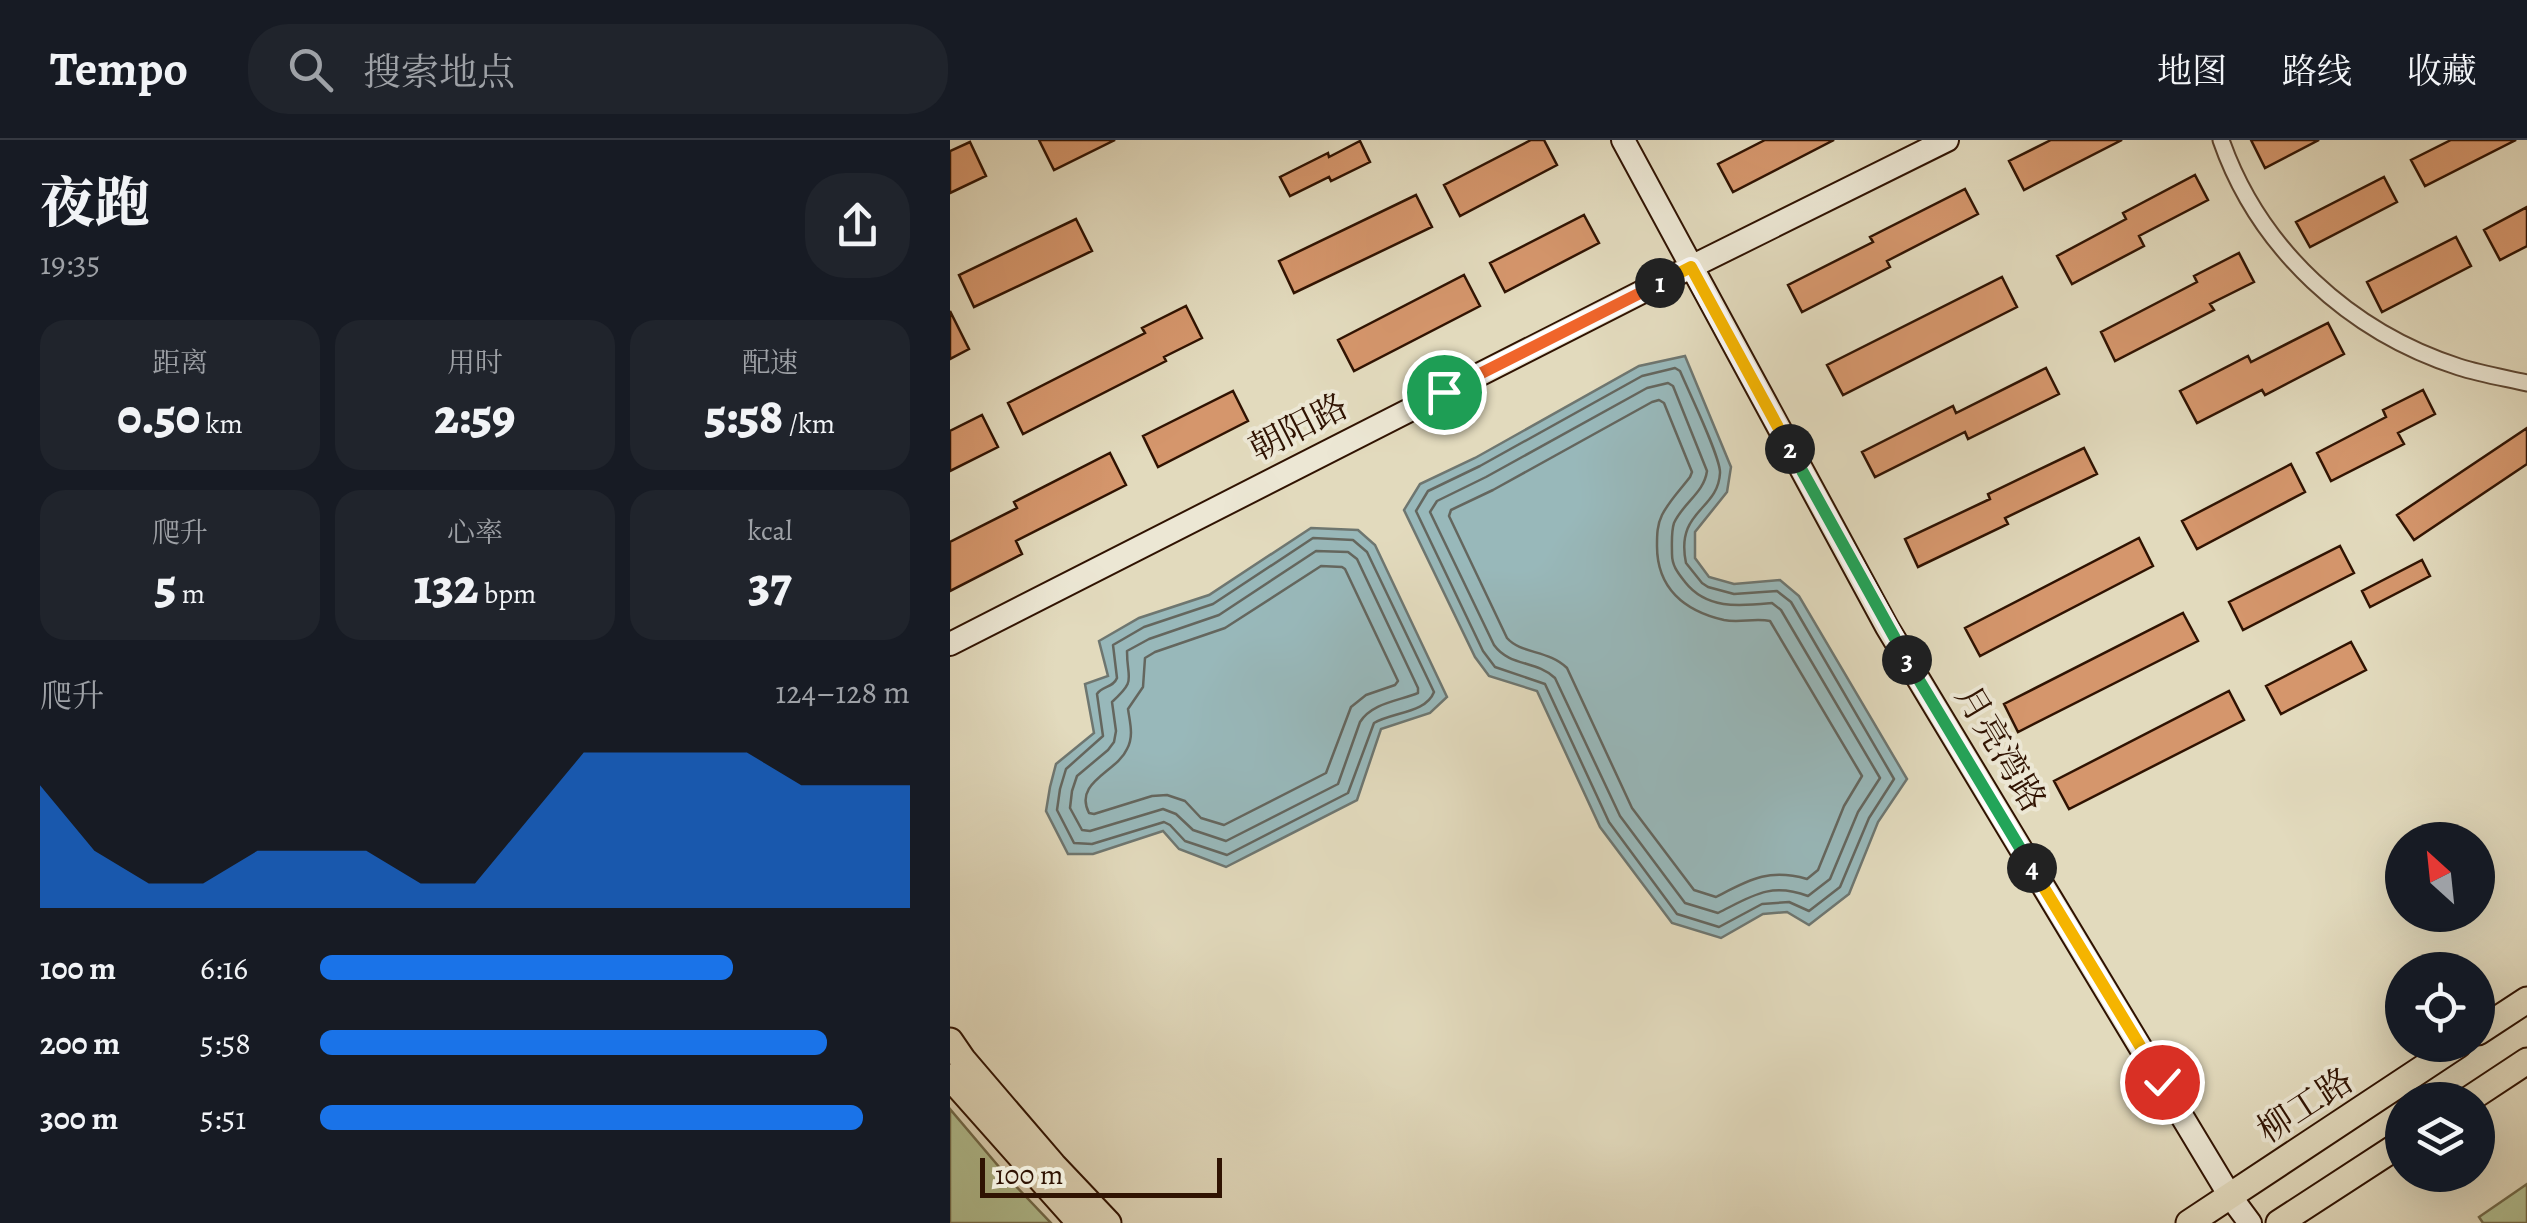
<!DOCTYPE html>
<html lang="zh">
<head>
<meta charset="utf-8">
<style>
  :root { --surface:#171b24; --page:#20242c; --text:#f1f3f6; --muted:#9ea1a6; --line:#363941; --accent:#1a73e8 }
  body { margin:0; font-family:Alegreya,"Noto Serif SC",serif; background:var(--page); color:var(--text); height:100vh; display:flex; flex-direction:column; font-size:38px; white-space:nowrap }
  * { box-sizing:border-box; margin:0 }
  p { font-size:32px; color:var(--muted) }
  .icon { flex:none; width:55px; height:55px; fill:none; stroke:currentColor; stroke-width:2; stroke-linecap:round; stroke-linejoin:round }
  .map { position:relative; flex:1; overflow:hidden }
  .panel { display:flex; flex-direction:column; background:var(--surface); width:950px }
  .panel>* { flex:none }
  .needle { width:65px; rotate:333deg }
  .tools { position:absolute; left:1435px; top:682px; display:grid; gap:20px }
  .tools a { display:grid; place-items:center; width:110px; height:110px; border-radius:50%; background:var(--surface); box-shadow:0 10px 40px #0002; font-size:50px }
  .scale { position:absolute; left:30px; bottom:25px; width:242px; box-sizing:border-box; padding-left:10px; border:5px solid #301302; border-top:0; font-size:28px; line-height:35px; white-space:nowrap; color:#301302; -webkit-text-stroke:8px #ece7d4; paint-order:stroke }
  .pin { position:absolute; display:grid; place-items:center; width:85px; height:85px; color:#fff; margin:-42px; border:5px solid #fff; border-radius:50%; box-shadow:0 2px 10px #0007 }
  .km { position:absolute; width:50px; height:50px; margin:-25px; border-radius:50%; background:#222; color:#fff; font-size:28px; line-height:50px; text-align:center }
  .round { display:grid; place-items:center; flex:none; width:105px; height:105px; border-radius:40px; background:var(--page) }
  .summary { display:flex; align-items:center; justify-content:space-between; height:170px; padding:0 40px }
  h1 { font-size:55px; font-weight:800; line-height:75px }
  .figures { display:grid; grid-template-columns:repeat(3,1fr); gap:15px; height:170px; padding:10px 40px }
  .figures div { display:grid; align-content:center; border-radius:25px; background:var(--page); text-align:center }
  .figures b { font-size:50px; font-weight:800 }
  .figures small { font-size:28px; font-weight:400 }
  .figures p { font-size:28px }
  .chart { height:280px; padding:20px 40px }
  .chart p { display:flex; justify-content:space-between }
  .chart svg { width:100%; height:180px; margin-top:10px; fill:var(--accent); opacity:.7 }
  ul { padding:0 40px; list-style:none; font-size:32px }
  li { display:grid; grid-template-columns:160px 120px 1fr; align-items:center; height:75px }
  li i { height:25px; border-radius:12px; background:var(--accent) }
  header { display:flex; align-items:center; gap:60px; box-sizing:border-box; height:140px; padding:0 50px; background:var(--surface); border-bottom:2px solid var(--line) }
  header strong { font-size:48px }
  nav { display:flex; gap:55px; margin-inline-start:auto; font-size:35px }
  .search { width:700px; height:90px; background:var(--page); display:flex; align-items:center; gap:25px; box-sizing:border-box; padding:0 35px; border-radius:40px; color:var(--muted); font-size:38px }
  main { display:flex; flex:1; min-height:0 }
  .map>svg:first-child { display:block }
  .green { fill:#b2c092; stroke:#716a4a; stroke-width:2.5 }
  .water { fill:#98b8ba; stroke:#6e7670; stroke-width:2.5 }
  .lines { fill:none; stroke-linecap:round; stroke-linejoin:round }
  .shore { stroke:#64665e; stroke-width:2.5 }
  .building { fill:#d5966c; stroke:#301302; stroke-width:2.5 }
  .street-casing { stroke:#5c4531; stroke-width:19 }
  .secondary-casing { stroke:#301302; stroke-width:26 }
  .primary-casing { stroke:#301302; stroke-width:29 }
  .street { stroke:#ece7d4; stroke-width:15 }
  .secondary { stroke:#ece7d4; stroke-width:22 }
  .primary { stroke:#e2dabd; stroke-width:25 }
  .split-1-casing { stroke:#fff; stroke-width:20 }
  .split-2-casing { stroke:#fff; stroke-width:20 }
  .split-3-casing { stroke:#fff; stroke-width:20 }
  .split-4-casing { stroke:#fff; stroke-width:20 }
  .split-5-casing { stroke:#fff; stroke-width:20 }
  .split-1 { stroke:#f0652b; stroke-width:12 }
  .split-2 { stroke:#f5b400; stroke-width:12 }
  .split-3 { stroke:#22a559; stroke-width:12 }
  .split-4 { stroke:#22a559; stroke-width:12 }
  .split-5 { stroke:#f5b400; stroke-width:12 }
  .labels { text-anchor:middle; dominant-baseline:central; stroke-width:8; stroke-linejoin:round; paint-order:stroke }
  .street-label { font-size:35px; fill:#301302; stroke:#ece7d4 }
</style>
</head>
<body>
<header>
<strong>Tempo</strong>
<div class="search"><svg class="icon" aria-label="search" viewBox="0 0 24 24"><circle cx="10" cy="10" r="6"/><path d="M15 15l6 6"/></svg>搜索地点</div>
<nav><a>地图</a><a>路线</a><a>收藏</a></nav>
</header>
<main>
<section class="panel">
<div class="summary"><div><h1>夜跑</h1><p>19:35</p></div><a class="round"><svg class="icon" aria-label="share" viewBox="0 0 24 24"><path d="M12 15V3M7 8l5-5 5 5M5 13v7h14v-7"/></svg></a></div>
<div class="figures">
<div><p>距离</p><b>0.50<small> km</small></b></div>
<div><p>用时</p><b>2:59</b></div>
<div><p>配速</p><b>5:58<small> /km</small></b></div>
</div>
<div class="figures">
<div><p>爬升</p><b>5<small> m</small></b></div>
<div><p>心率</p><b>132<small> bpm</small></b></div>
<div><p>kcal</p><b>37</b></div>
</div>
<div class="chart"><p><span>爬升</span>124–128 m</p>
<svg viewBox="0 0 160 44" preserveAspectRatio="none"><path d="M0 44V14L10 30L20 38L30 38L40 30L50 30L60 30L70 38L80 38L90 22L100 6L110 6L120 6L130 6L140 14L150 14L160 14V44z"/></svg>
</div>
<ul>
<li><b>100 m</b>6:16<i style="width:70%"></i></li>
<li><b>200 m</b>5:58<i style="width:86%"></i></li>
<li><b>300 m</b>5:51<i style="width:92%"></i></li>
</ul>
</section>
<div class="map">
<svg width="1577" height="1083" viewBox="0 0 1577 1083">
  <rect width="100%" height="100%" fill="#e2dabd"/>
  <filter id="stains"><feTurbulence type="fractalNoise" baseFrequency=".002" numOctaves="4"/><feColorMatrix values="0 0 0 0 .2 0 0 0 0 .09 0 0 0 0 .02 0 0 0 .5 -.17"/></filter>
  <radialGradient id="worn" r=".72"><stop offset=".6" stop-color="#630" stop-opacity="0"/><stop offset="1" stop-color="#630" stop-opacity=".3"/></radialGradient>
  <path class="green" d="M0 969 61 1041 101 1083H0Z
    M1577 1044V1083H1533L1529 1077Z"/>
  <path class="water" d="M735 216 781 327 777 352 745 392V418L759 437 784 444 830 440 849 456 957 639 928 682 899 754 859 785 837 772 813 774 771 798 722 783 650 687 587 551 539 536 525 517 454 370 470 344 525 318 689 226Z
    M361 388 408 390 425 405 497 557 480 573 431 589 407 660 276 727 229 709 213 691 143 714H118L96 671 100 647 106 624 144 593 135 544 158 536 149 501 189 478 259 455Z"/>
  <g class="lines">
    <path class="shore" d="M725 228 730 231C738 250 771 318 770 333 768 371 725 370 736 423L752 443 758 447 784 454 827 451 841 462 944 639 919 678 890 747 859 771 839 762 812 764 769 787 727 774 659 682 595 544 545 527 533 511 466 371 478 351 530 326 692 236Z
      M718 243 723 246 757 331C754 353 733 363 724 383 721 392 722 405 722 414 722 426 728 433 735 442 757 470 790 466 822 463L831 470 930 638 908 672 880 739 858 756C820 742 802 756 768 773L735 763 670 676 605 538C586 520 560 527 544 505L480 372 487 361 536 337 697 248Z
      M709 260 714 263 742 332 740 337C731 349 719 361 712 375 707 385 707 395 707 406 707 448 734 471 774 480 789 483 805 478 820 481L912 636 894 666 868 730 857 739C818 728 799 740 766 757L744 750 682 668 617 528C599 510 571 514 557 498L499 376 501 370 543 350 702 262Z
      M363 398 403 400 417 412 484 552C476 573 443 572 424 583L398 653 277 715 235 701 220 685 214 682 142 704 124 703 107 670 110 649 116 629 153 596 147 554C152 546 163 548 167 538L163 505 194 487 263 464Z
      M366 411 398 412 407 419 468 548V553C448 561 422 563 410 582L388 644 276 701 243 690 226 674 213 669 140 691 132 690 120 668 122 651 127 636 158 610 164 602 166 591 162 562C187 539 177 541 177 511L199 499 269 475Z
      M371 426 392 427 395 429 448 541 445 545 416 555 401 567 376 633 274 685 251 678 235 661 217 655 202 656 144 674 139 673C123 642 167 632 177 609 184 596 180 583 178 569L193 547 195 518 205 512 275 488Z"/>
  </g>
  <path class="building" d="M89 0H165L104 30Z
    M581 0H594L607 25 510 76 494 45Z
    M815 0H884L783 52 768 24Z
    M1101 0H1172L1074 50 1059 21Z
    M1301 0H1369L1315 28Z
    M1501 0H1566L1475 46 1461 20Z
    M410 1 420 22 381 41 379 37 340 56 330 37 378 13 379 17Z
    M20 2 36 36 0 53V11Z
    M1245 35 1258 60 1189 96 1194 106 1122 144 1107 116 1176 79 1173 73Z
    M1434 37 1447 62 1360 107 1346 82Z
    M1015 49 1028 74 937 121 940 127 852 172 838 145 923 102 920 97Z
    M466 55 482 87 344 153 329 121Z
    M1577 67V106L1550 120 1534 90Z
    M634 75 649 103 555 152 540 123Z
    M126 79 142 111 24 167 9 135Z
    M1506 97 1521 126 1432 172 1417 142Z
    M1289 113 1304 142 1260 164 1264 170 1165 221 1151 192 1247 142 1244 136Z
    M514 135 530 166 404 231 388 200Z
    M1052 137 1067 167 893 255 877 225Z
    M236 166 252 198 214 217 216 221 73 294 58 263 195 193 192 188Z
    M0 171 19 209 0 219Z
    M1378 183 1394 214 1315 255 1312 250 1247 283 1230 251 1298 216 1301 222Z
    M1096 228 1109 254 1018 299 1015 292 925 337 912 312 1003 266 1006 273Z
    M1473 250 1485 274 1448 293 1454 304 1381 341 1367 313 1436 277 1433 270Z
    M283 251 298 281 208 327 193 296Z
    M32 275 48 307 0 331V291Z
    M1577 288V324L1464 400 1447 375Z
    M1134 308 1147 334 1055 378 1058 384 968 427 955 399 1040 359 1038 354Z
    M160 313 176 345 66 401 72 414 0 451V402L67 368 64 362Z
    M1341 324 1355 352 1247 409 1232 381Z
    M1189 398 1203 426 1030 516 1015 488Z
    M1390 406 1404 433 1293 490 1279 462Z
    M1472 420 1480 436 1420 467 1412 451Z
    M1233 473 1248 501 1068 592 1054 564Z
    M1401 502 1416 530 1331 574 1316 546Z
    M1279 551 1294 580 1119 669 1104 641Z"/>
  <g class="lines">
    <g class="street-casing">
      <path id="street" d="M1271 0C1309 109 1400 192 1509 227 1531 234 1555 238 1577 243"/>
    </g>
    <g class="secondary-casing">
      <path id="secondary" d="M673 0 937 487 1280 1056 1300 1083
        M0 504 741 127 997 0"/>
    </g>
    <g class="primary-casing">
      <path id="primary" d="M1528 892 1577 860
        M0 901 13 920 103 1025 158 1083
        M0 937 130 1083
        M1518 960 1577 921
        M1239 1083 1508 905
        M1329 1083 1452 1003"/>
    </g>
    <use href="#street" class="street"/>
    <use href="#secondary" class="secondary"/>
    <use href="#primary" class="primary"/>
  </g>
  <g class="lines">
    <g class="split-1-casing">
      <path id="split-1" d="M494 252 710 143"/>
    </g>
    <g class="split-2-casing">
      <path id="split-2" d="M710 143 741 127 840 309"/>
    </g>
    <g class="split-3-casing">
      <path id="split-3" d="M840 309 957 520"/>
    </g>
    <g class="split-4-casing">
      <path id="split-4" d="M957 520 1082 728"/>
    </g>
    <g class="split-5-casing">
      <path id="split-5" d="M1082 728 1212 942"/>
    </g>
    <use href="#split-1" class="split-1"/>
    <use href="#split-2" class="split-2"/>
    <use href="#split-3" class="split-3"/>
    <use href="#split-4" class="split-4"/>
    <use href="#split-5" class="split-5"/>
  </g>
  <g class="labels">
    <g class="street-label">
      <text transform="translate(348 287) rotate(-27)">朝阳路</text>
      <text transform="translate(1051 608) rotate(59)">月亮湾路</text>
      <text transform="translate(1355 965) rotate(-33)">柳工路</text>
    </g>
  </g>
  <rect width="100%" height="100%" filter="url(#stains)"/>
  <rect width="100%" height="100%" fill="url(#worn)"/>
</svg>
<div class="tools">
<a><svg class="needle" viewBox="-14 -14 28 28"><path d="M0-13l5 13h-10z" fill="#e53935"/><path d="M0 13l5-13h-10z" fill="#9ea1a6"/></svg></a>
<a><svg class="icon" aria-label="locate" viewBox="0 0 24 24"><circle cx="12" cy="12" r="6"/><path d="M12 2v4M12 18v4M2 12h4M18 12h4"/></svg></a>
<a><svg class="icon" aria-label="layers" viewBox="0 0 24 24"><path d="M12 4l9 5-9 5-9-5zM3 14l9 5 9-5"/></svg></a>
</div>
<div class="scale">100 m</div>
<div class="pin" style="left:494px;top:252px;background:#1e9e55"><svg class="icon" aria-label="arrive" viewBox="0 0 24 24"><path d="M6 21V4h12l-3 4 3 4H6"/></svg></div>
<div class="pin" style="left:1212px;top:942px;background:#d93025"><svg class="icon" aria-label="check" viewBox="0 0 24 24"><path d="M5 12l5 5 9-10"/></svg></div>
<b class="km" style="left:710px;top:143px">1</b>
<b class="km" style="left:840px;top:309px">2</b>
<b class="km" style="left:957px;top:520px">3</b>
<b class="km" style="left:1082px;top:728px">4</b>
</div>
</main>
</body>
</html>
